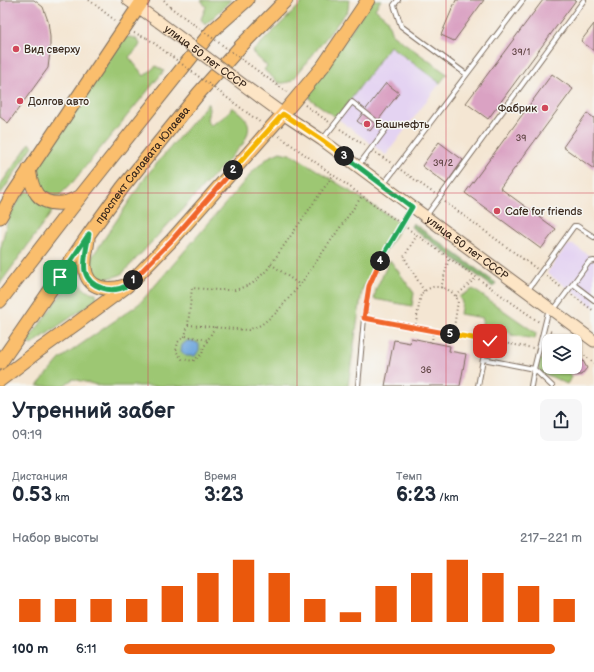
<!DOCTYPE html>
<html lang="ru">
<head>
<meta charset="utf-8">
<style>
  :root { --surface:#fff; --page:#f6f6f7; --text:#1f2937; --muted:#747a83; --accent:#ea580c }
  body { margin:0; font-family:"Balsamiq Sans",sans-serif; background:var(--page); color:var(--text); height:100vh; display:flex; flex-direction:column; font-size:15px; white-space:nowrap }
  * { box-sizing:border-box; margin:0 }
  p { font-size:13px; color:var(--muted) }
  .icon { flex:none; width:22px; height:22px; fill:none; stroke:currentColor; stroke-width:2; stroke-linecap:round; stroke-linejoin:round }
  .map { position:relative; height:386px; overflow:hidden }
  .panel { display:flex; flex-direction:column; background:var(--surface); flex:1 }
  .panel>* { flex:none }
  .tools { position:absolute; left:542px; top:334px; display:grid; gap:8px }
  .tools a { display:grid; place-items:center; width:40px; height:40px; border-radius:8px; background:var(--surface); box-shadow:0 1px 3px #0004; font-size:20px }
  .pin { position:absolute; display:grid; place-items:center; width:34px; height:34px; color:#fff; margin:-17px; border-radius:8px; box-shadow:0 2px 6px #0006 }
  .km { position:absolute; width:20px; height:20px; margin:-10px; border-radius:50%; background:#222; color:#fff; font-size:11px; line-height:20px; text-align:center }
  .round { display:grid; place-items:center; flex:none; width:42px; height:42px; border-radius:8px; background:var(--page) }
  .head { display:flex; align-items:center; justify-content:space-between; height:68px; padding:0 12px }
  h1 { font-size:22px; font-weight:600; line-height:30px }
  .stats { display:grid; grid-template-columns:repeat(3,1fr); gap:6px; height:68px; padding:4px 12px }
  .stats div { display:grid; align-content:center }
  .stats b { font-size:20px; font-weight:600 }
  .stats small { font-size:11px; font-weight:400 }
  .stats p { font-size:11px }
  .chart { height:112px; padding:8px 12px }
  .chart p { display:flex; justify-content:space-between }
  .chart svg { width:100%; height:72px; margin-top:4px; stroke:var(--accent); stroke-width:6 }
  ul { padding:0 12px; list-style:none; font-size:13px }
  li { display:grid; grid-template-columns:64px 48px 1fr; align-items:center; height:30px }
  li i { height:10px; border-radius:5px; background:var(--accent) }
  .map>svg:first-child { display:block }
  .built { fill:#e4d3f2 }
  .green { fill:#9dc773; stroke:#6c7848 }
  .forest { fill:#7eac65; stroke:#5c6b42 }
  .water { fill:#6ea6dd; stroke:#54687e }
  .building { fill:#daa2c3 }
  .lines { fill:none; stroke-linecap:round; stroke-linejoin:round }
  .service-casing { stroke:#7c6c5d; stroke-width:6 }
  .secondary-casing { stroke:#7c6c5d; stroke-width:13 }
  .primary-casing { stroke:#7c6c5d; stroke-width:15 }
  .path { stroke:#7c6c5d; stroke-width:2; stroke-dasharray:1 3; stroke-linecap:butt }
  .service { stroke:#fff; stroke-width:4 }
  .secondary { stroke:#fde5c5; stroke-width:11 }
  .primary { stroke:#fabe6d; stroke-width:13 }
  .secondary-bridge-casing { stroke:#7c6c5d; stroke-width:13; stroke-linecap:butt }
  .path-bridge { stroke:#7c6c5d; stroke-width:2; stroke-dasharray:1 3; stroke-linecap:butt }
  .secondary-bridge { stroke:#fde5c5; stroke-width:11 }
  .split-1-casing { stroke:#fff; stroke-width:8 }
  .split-2-casing { stroke:#fff; stroke-width:8 }
  .split-3-casing { stroke:#fff; stroke-width:8 }
  .split-4-casing { stroke:#fff; stroke-width:8 }
  .split-5-casing { stroke:#fff; stroke-width:8 }
  .split-6-casing { stroke:#fff; stroke-width:8 }
  .split-1 { stroke:#22a559; stroke-width:5 }
  .split-2 { stroke:#f0652b; stroke-width:5 }
  .split-3 { stroke:#f5b400; stroke-width:5 }
  .split-4 { stroke:#22a559; stroke-width:5 }
  .split-5 { stroke:#f0652b; stroke-width:5 }
  .split-6 { stroke:#f5b400; stroke-width:5 }
  .grid { fill:none; stroke:#d1495b; stroke-width:1; stroke-opacity:0.55 }
  .poi-dot { fill:#d1495b; stroke:#f6f6f2; stroke-width:1.5 }
  .labels { text-anchor:middle; dominant-baseline:central; stroke-width:3; stroke-linejoin:round; paint-order:stroke }
  .number-label { font-size:9px; fill:#634847 }
  .poi-label { font-size:11px; fill:#3b2a1e; stroke:#f6f6f2; text-anchor:start }
  .street-label { font-size:11px; fill:#3b2a1e; stroke:#f6f6f2 }
</style>
</head>
<body>
<div class="map">
<svg width="594" height="386" viewBox="0 0 594 386">
  <rect width="100%" height="100%" fill="#f6f6f2"/>
  <filter id="ink" filterUnits="userSpaceOnUse"><feTurbulence type="fractalNoise" baseFrequency=".025" numOctaves="2"/><feDisplacementMap in="SourceGraphic" scale="8" xChannelSelector="R" yChannelSelector="G"/><feConvolveMatrix kernelMatrix="1 2 1 2 8 2 1 2 1" color-interpolation-filters="sRGB"/></filter>
  <filter id="wash" filterUnits="userSpaceOnUse"><feTurbulence type="fractalNoise" baseFrequency=".012" numOctaves="4" result="noise"/><feDisplacementMap in="SourceGraphic" scale="16" xChannelSelector="R" yChannelSelector="G"/><feGaussianBlur stdDeviation="0.9" result="paint"/><feColorMatrix in="noise" values="0 0 0 0 0 0 0 0 0 0 0 0 0 0 0 0 0 1.4 0 .05"/><feComposite in="paint" operator="in"/></filter>
  <g filter="url(#wash)">
    <rect width="100%" height="100%" fill="#f4e6d3"/>
    <path class="built" d="M390 46 440 83 386 155 337 118Z
      M567 245H574L594 259V307L547 273Z"/>
    <path class="green" d="M201 0H232L205 25 201 19 206 7Z
      M305 0H349L348 10 292 81 284 83H279L264 70 267 66 252 52Z
      M372 0H381L375 9 387 19 392 34 447 74 440 83 390 46 337 118 310 99 309 92Z
      M127 37C134 37 137 38 140 44L138 48 129 57 144 76 156 66 164 71 72 183 59 196 45 193 37 186 34 169 120 42Z
      M208 103 209 110 207 120 209 124 211 125C220 120 227 116 232 107 248 119 254 124 243 144L122 274C112 278 94 284 91 267 91 264 92 260 92 257L147 175Z
      M30 143 33 146 0 195V185Z
      M280 152 293 155 402 224 362 290 348 386H101L73 379 63 386H37L60 359 140 303 255 169 269 157Z
      M27 190 54 209 2 281 0 284V251L6 226 11 213 18 201Z
      M390 260 414 293 412 306 374 299 376 289Z
      M70 282H78C84 289 86 292 96 293L97 299 31 345 27 342Z
      M473 289 536 333 535 339 511 335V333L503 331 502 333 494 332V330L487 328 486 330 481 329 483 318 460 314 462 302 459 297Z
      M539 359 549 361V367H566L571 378 567 384 539 371 538 367Z"/>
    <path class="forest" d="M413 223 496 283 493 287 411 227Z"/>
    <path class="water" d="M187 341H193L199 344V350L195 356H186L181 351 182 345Z"/>
    <g id="blocks">
      <path class="building" d="M1 0H34L43 7 48 21 50 37V52L48 68 8 123 0 117V1Z
        M456 0H484L454 41 441 35Z
        M543 0H576L488 119 466 103Z
        M594 24V51L581 41Z
        M552 74 573 89 500 188 556 229 541 249 465 193Z
        M386 83 399 93 370 131 357 121Z
        M587 113 594 118V169L563 147Z
        M439 142 463 160 446 184 422 166Z
        M411 338 450 346 449 351 466 354 460 386H385L394 340 410 343Z
        M575 359H582L587 368 581 375H572L568 367H575Z"/>
    </g>
  </g>
  <g filter="url(#ink)">
    <use href="#blocks" fill-opacity="0" stroke="#7c6c5d" stroke-width="1"/>
    <g class="lines">
      <g class="service-casing">
        <path id="service" d="M398 0 394 5 401 26 466 74
          M323 139 352 102 386 129 358 166
          M383 185 523 0
          M426 216 584 0
          M573 284 594 300
          M527 291 574 226H577L594 237
          M553 311 589 262 594 261
          M358 386 364 318 369 286 382 257 412 208
          M478 386 483 359 534 369 552 386
          M531 386 534 369 549 308"/>
      </g>
      <g class="secondary-casing">
        <g id="secondary">
          <path d="M128 0 159 22"/>
          <path id="s1" d="M261 98 283 114 322 140 594 341"/>
        </g>
      </g>
      <g class="primary-casing">
        <g id="primary">
          <path d="M29 169C32 190 37 205 62 203 67 203 74 199 80 197"/>
          <path d="M0 217 13 194 143 0"/>
          <path d="M88 239C87 249 84 259 85 268 87 290 109 291 125 286"/>
          <path d="M0 301 80 197 212 31 247 0"/>
          <path id="s2" d="M0 363 89 234 123 187 199 93 240 47 286 0"/>
          <path d="M0 380 38 351 77 323 127 286 172 240 283 114 324 65 368 0"/>
        </g>
      </g>
      <path class="path" d="M89 0 112 18 115 24
        M164 0 170 7
        M134 33 147 38
        M273 82 287 92
        M305 105 329 122
        M249 114 261 123
        M340 129 366 146
        M279 136 397 221
        M376 153 391 163
        M401 170 435 194
        M445 202 537 269
        M407 228 539 322
        M417 235 404 257 424 291
        M271 264 300 285
        M547 276 562 288
        M441 288 449 258
        M572 295 594 311
        M456 296 476 278
        M370 319 433 331
        M188 325 248 330 261 325 276 313 300 285 362 196
        M215 327 204 347 202 354 193 361 182 359 176 351 178 342 185 336 188 325 192 288 218 290H235L252 284 267 270 333 175
        M415 328 421 294C424 291 429 288 433 287 444 286 454 291 458 301L453 334
        M550 331 565 341
        M186 336 208 340
        M432 343 433 331 533 348
        M575 348 594 363"/>
      <use href="#service" class="service"/>
      <use href="#secondary" class="secondary"/>
      <use href="#primary" class="primary"/>
      <g class="secondary-bridge-casing">
        <g id="secondary-bridge">
          <path id="s3" d="M159 22 261 98"/>
        </g>
      </g>
      <path class="path-bridge" d="M170 7 273 82
        M147 38 249 114"/>
      <use href="#secondary-bridge" class="secondary-bridge"/>
    </g>
  </g>
  <g class="lines" filter="url(#ink)">
    <g class="split-1-casing">
      <path id="split-1" d="M60 277 89 234C87 246 83 260 85 271 89 288 112 294 126 286 129 285 131 282 133 280"/>
    </g>
    <g class="split-2-casing">
      <path id="split-2" d="M133 280 172 240 233 170"/>
    </g>
    <g class="split-3-casing">
      <path id="split-3" d="M233 170 283 114 322 140 344 156"/>
    </g>
    <g class="split-4-casing">
      <path id="split-4" d="M344 156 412 207 380 261"/>
    </g>
    <g class="split-5-casing">
      <path id="split-5" d="M380 261 369 286 364 318 450 334"/>
    </g>
    <g class="split-6-casing">
      <path id="split-6" d="M450 334 490 341"/>
    </g>
    <use href="#split-1" class="split-1"/>
    <use href="#split-2" class="split-2"/>
    <use href="#split-3" class="split-3"/>
    <use href="#split-4" class="split-4"/>
    <use href="#split-5" class="split-5"/>
    <use href="#split-6" class="split-6"/>
  </g>
  <path class="grid" d="M148 0V386M297 0V386M446 0V386M0 193H594"/>
  <g class="poi-dot">
    <circle cx="16" cy="49" r="4"/>
    <circle cx="20" cy="101" r="4"/>
    <circle cx="545" cy="108" r="4"/>
    <circle cx="367" cy="124" r="4"/>
    <circle cx="497" cy="211" r="4"/>
  </g>
  <g class="labels">
    <g class="number-label">
      <text x="521" y="52">39/1</text>
      <text x="521" y="138">39</text>
      <text x="443" y="163">39/2</text>
      <text x="426" y="370">36</text>
    </g>
    <g class="poi-label">
      <text x="24" y="49">Вид сверху</text>
      <text x="28" y="101">Долгов авто</text>
      <text x="537" y="108" text-anchor="end">Фабрик</text>
      <text x="375" y="124">Башнефть</text>
      <text x="505" y="211">Cafe for friends</text>
    </g>
    <g class="street-label">
      <text stroke="none"><textPath href="#s3" startOffset="58">улица 50 лет СССР</textPath></text>
      <text stroke="none"><textPath href="#s2" startOffset="244">проспект Салавата Юлаева</textPath></text>
      <text stroke="none"><textPath href="#s1" startOffset="255">улица 50 лет СССР</textPath></text>
    </g>
  </g>
</svg>
<div class="tools">
<a><svg class="icon" aria-label="layers" viewBox="0 0 24 24"><path d="M12 4l9 5-9 5-9-5zM3 14l9 5 9-5"/></svg></a>
</div>
<div class="pin" style="left:60px;top:277px;background:#1e9e55"><svg class="icon" aria-label="arrive" viewBox="0 0 24 24"><path d="M6 21V4h12l-3 4 3 4H6"/></svg></div>
<div class="pin" style="left:490px;top:341px;background:#d93025"><svg class="icon" aria-label="check" viewBox="0 0 24 24"><path d="M5 12l5 5 9-10"/></svg></div>
<b class="km" style="left:133px;top:280px">1</b>
<b class="km" style="left:233px;top:170px">2</b>
<b class="km" style="left:344px;top:156px">3</b>
<b class="km" style="left:380px;top:261px">4</b>
<b class="km" style="left:450px;top:334px">5</b>
</div>
<section class="panel">
<div class="head"><div><h1>Утренний забег</h1><p>09:19</p></div><a class="round"><svg class="icon" aria-label="share" viewBox="0 0 24 24"><path d="M12 15V3M7 8l5-5 5 5M5 13v7h14v-7"/></svg></a></div>
<div class="stats">
<div><p>Дистанция</p><b>0.53<small> km</small></b></div>
<div><p>Время</p><b>3:23</b></div>
<div><p>Темп</p><b>6:23<small> /km</small></b></div>
</div>
<div class="chart"><p><span>Набор высоты</span>217–221 m</p>
<svg viewBox="0 0 160 44" preserveAspectRatio="none"><path d="M5 44V30M15 44V30M25 44V30M35 44V30M45 44V22M55 44V14M65 44V6M75 44V14M85 44V30M95 44V38M105 44V22M115 44V14M125 44V6M135 44V14M145 44V22M155 44V30"/></svg>
</div>
<ul>
<li><b>100 m</b>6:11<i style="width:94%"></i></li>
</ul>
</section>
</body>
</html>
